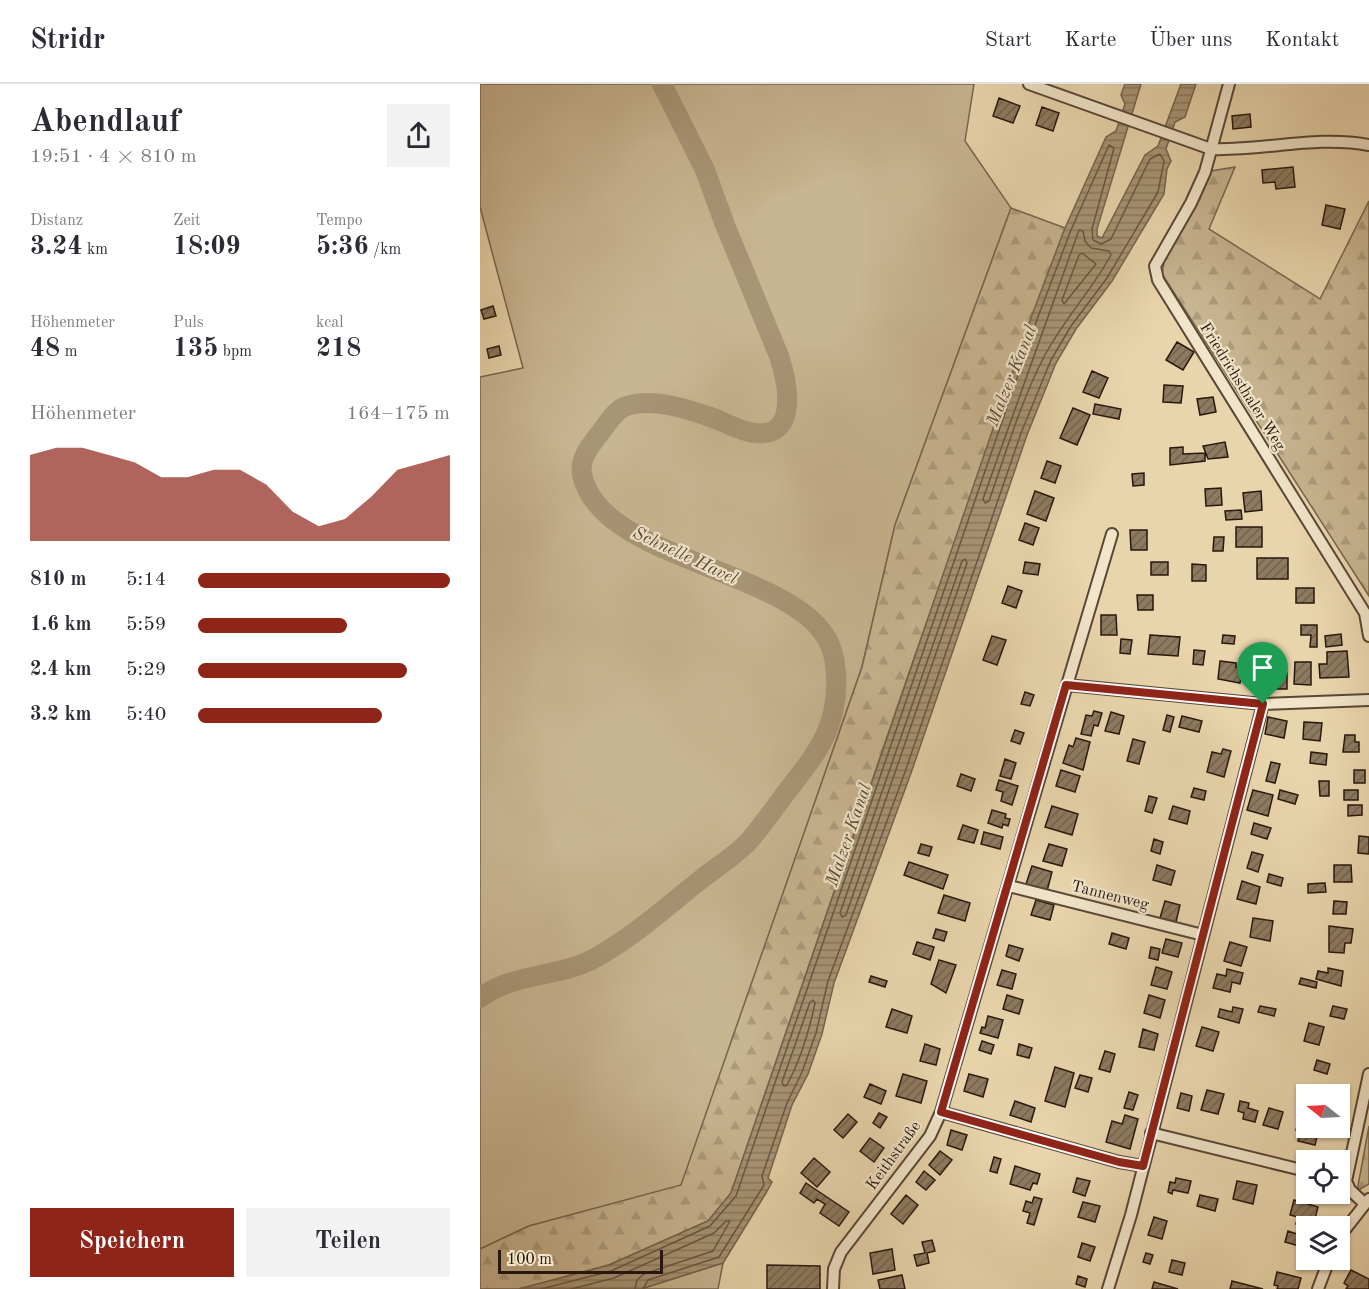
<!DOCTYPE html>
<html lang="de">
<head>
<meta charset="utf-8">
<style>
  :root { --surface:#fff; --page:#f2f2f3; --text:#2b2b33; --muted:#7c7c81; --line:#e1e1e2; --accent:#8f2418 }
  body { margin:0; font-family:"Old Standard TT",serif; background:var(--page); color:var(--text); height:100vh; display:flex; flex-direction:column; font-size:22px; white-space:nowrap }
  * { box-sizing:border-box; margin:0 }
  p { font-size:20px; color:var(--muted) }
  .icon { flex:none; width:33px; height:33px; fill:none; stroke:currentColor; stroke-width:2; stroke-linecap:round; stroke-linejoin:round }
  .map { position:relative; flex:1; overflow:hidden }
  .panel { display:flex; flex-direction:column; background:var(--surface); width:480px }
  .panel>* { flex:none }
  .needle { width:39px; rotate:288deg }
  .tools { position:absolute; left:816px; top:1000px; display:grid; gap:12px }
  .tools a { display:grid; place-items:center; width:54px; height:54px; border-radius:0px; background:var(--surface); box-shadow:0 2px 4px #0004; font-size:30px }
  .scale { position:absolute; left:18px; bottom:15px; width:165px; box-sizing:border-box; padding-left:6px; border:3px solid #29180e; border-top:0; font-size:16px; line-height:21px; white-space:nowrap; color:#29180e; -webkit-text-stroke:4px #f1e4c9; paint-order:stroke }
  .pin { position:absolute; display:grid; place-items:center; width:51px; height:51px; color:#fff; margin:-62px -26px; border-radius:50% 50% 50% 0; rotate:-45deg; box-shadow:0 0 6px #0007 }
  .pin .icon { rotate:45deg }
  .round { display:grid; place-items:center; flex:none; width:63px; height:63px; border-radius:0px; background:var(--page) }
  .head { display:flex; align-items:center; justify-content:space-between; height:102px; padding:0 30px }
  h1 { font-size:33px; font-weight:600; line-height:45px }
  .figures { display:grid; grid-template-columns:repeat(3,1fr); gap:9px; height:102px; padding:6px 30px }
  .figures div { display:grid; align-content:center }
  .figures b { font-size:26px; font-weight:600 }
  .figures small { font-size:16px; font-weight:400 }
  .figures p { font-size:16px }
  .chart { height:168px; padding:12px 30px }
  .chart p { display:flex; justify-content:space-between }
  .chart svg { width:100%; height:108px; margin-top:6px; fill:var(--accent); opacity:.7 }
  .button { display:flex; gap:12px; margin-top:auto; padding:12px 30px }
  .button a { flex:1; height:69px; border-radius:0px; background:var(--accent); color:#fff; font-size:24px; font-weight:600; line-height:69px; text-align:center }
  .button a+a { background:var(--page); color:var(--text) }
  ul { padding:0 30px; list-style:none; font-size:20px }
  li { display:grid; grid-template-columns:96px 72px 1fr; align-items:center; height:45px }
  li i { height:15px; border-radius:8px; background:var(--accent) }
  header { display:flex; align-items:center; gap:36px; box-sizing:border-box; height:84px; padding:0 30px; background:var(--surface); border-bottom:2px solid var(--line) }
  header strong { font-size:28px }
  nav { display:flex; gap:33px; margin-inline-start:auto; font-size:21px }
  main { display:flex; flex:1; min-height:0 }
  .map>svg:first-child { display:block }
  .grass { fill:#c8b591; stroke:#786650; stroke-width:1.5 }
  .forest { fill:url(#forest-firs); stroke:#786650; stroke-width:1.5 }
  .water { fill:url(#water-rules); stroke:#75634c; stroke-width:1.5 }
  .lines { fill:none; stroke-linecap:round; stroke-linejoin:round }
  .shore { stroke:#685642; stroke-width:1.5 }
  .river { stroke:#a89576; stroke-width:20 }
  .building { fill:url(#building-hatch); stroke:#29180e; stroke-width:1.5 }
  .minor-casing { stroke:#594736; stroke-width:14 }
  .minor { stroke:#f1e4c9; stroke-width:10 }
  .route-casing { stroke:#fff; stroke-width:12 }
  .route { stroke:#8f2418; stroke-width:8 }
  .labels { text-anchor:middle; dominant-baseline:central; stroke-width:4.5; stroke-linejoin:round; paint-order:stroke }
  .street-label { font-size:16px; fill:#29180e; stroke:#f1e4c9 }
  .water-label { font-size:18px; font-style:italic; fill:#5c4a38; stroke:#f1e4c9 }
</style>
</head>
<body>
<header>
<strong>Stridr</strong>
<nav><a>Start</a><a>Karte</a><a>Über uns</a><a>Kontakt</a></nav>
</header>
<main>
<section class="panel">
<div class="head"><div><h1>Abendlauf</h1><p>19:51 · 4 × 810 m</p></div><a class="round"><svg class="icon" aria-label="share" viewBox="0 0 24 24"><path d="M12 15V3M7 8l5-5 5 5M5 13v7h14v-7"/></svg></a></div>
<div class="figures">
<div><p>Distanz</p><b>3.24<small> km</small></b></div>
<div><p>Zeit</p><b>18:09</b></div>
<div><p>Tempo</p><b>5:36<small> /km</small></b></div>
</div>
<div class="figures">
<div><p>Höhenmeter</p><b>48<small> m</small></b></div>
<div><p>Puls</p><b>135<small> bpm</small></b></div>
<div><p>kcal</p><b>218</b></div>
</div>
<div class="chart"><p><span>Höhenmeter</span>164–175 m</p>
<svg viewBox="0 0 160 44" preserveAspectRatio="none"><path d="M0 44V9L10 6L20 6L30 9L40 12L50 18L60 18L70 15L80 15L90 21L100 32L110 38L120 35L130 26L140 15L150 12L160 9V44z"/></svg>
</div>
<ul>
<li><b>810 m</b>5:14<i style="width:100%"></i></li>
<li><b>1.6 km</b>5:59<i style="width:59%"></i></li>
<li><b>2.4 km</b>5:29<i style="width:83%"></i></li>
<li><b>3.2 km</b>5:40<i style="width:73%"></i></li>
</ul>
<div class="button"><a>Speichern</a><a>Teilen</a></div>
</section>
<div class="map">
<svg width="889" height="1205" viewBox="0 0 889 1205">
  <defs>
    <pattern id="forest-firs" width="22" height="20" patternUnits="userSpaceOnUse" patternTransform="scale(1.5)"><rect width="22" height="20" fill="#c8b591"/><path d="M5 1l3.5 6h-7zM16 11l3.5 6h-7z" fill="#ac9b7c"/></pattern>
    <pattern id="water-rules" width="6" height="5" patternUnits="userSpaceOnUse" patternTransform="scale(1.5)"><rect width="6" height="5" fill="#a89576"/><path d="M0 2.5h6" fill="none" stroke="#89795f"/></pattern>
    <pattern id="building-hatch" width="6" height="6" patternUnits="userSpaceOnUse" patternTransform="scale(1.5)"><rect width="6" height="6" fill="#8d7a60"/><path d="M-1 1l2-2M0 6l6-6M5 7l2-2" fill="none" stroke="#73634e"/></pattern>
  </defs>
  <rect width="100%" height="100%" fill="#e9d5ac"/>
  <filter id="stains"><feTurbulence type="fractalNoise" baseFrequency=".00333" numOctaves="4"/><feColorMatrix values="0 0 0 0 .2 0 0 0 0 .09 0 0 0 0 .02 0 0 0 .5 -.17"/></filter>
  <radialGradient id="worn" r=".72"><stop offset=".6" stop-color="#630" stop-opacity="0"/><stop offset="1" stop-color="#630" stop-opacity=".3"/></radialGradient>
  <path class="grass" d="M0 0H494L485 57 531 124 415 441 382 583 201 1102 49 1142 0 1165V293L43 284 0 123Z
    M243 1179 238 1205H161Z"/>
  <path class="forest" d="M755 83 729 145 840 215 889 117V512L682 190 685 173 731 87Z
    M531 124 585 144 432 580 251 1109 228 1137 129 1181 39 1205H0V1165L49 1142 201 1101 382 583 415 441Z
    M889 1042V1100L877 1107Z"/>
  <path class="water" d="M645 0H661L617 145V152L622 154 665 71 678 62 701 0H716L705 33 695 38 686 65 691 77 687 85 684 110 632 197 596 245 576 279 547 351 431 689 354 899 342 950 328 990 312 1021 288 1094 292 1098 286 1109 243 1179 161 1205H39L129 1181 228 1137 251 1109 552 231 585 144 626 53 636 47 645 20 641 11Z"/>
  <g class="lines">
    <path class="shore" d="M599 146 603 147 605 157 611 164 629 167 631 171C612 206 584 235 565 271 541 316 526 369 509 417L505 419 503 415Z
      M602 169 616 180 584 220 582 216 599 171Z
      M485 475 487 479 366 831 362 833 360 829 482 477Z
      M333 916 335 919C329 948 321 975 307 1001L304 1002 302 998 330 918Z
      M61 1205 131 1187 230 1142 256 1112 558 233 591 146 629 61 634 64 612 145 613 156 621 160 631 155 670 75 680 70 684 77 678 108 627 194 591 242 571 276 541 349 425 688 348 897 336 949 322 988 307 1019 282 1092 284 1101 239 1173 168 1196 163 1205
      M91 1205 134 1194 234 1149 246 1137H250L233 1167 164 1190 157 1196 155 1205"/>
    <path class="river" d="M0 914C34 888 79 894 115 874 153 853 185 824 219 797 235 784 255 772 269 757 282 742 293 726 305 710 336 670 359 644 356 590 355 574 352 560 341 546 290 483 118 472 102 390 99 374 111 361 120 349 127 340 135 327 144 323 171 312 211 326 236 335 248 340 262 348 275 349 319 354 308 299 299 272L245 141 225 86 182 0"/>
  </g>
  <path class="building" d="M519 14 540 22 533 39 513 32Z
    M562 23 579 29 573 47 556 41Z
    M770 30 771 43 753 45 752 32Z
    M813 83 815 103 796 105 795 98 783 99 782 86Z
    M846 121 865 125 860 145 842 141Z
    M13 222 16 232 4 235 1 226Z
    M697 258 714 268 703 286 686 276Z
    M19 262 21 271 9 274 7 265Z
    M612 287 628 294 619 314 603 308Z
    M684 301 703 302 701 319 683 318Z
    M733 313 736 328 720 331 717 315Z
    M615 320 641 325 639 335 613 330Z
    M593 324 610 331 597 361 580 354Z
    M745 358 748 373 728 375 723 362Z
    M703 363V370L725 369V377L690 381V364Z
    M567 377 581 382 575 399 561 394Z
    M664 389V401L653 402 652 390Z
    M741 404 742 421 726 422 725 405Z
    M555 407 574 414 566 437 547 430Z
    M781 407 782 426 765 428 763 409Z
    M761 426 762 435 746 436 745 427Z
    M545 439 559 444 553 461 539 456Z
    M756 443H782V463H756Z
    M650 446H667V466H651Z
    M734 453H744L743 467H733Z
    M777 474H808V495H777Z
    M545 478 560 480 558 491 543 489Z
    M671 478H688V491H671Z
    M712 480 726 481V497H712Z
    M528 502 542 507 536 524 522 519Z
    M816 504H834V519H816Z
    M657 511H673V526H658Z
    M621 531H636L637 551H621Z
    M821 541H837V563H830L831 551H821Z
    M861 550 862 561 846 563 845 552Z
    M670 551 700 553 698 572 668 570Z
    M743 551 755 552 754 560 742 559Z
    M512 552 526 556 517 581 503 576Z
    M641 555 652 556 650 570 640 569Z
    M771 562H782L780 584 770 583Z
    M714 566 725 567 723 581 713 580Z
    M867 567 869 593 840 594 839 580H847V568Z
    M740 577 756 579V583L762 584 760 599 738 595Z
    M815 578H831V601L814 600Z
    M791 589H807V605H790Z
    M545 608 554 611 550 622 541 620Z
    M614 627 622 629 618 642 614 641 611 652 601 650 606 631 612 632Z
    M631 628 644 632 639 650 625 647Z
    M687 631 694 633 690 648 683 646Z
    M702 632 722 637 719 648 699 643Z
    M788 633 807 637 804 654 785 650Z
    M824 638 842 639 840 657 823 655Z
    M535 646 544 649 540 660 531 657Z
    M865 651H875V658H879V668H863Z
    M596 654 610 658 603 686 583 679 589 661 593 663Z
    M653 655 665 658 659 680 647 677Z
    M743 665 751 667 744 693 727 688 732 668 741 670Z
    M831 668 847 670 846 681 830 679Z
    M525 675 536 679 531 695 520 692Z
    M791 678 800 680 795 699 786 697Z
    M581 686 600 692 595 708 576 702Z
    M874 686H885V699H874Z
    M481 690 495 695 491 707 477 702Z
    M519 696 538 702 532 721 521 717 523 708 516 706Z
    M839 697H849V712H840Z
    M714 704 726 707 724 716 711 713Z
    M773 706 793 711 788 732 767 726Z
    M800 706 818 711 815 720 798 715Z
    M864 706H878V716H864Z
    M669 712 677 714 672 729 665 727Z
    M868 721H882V731L868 732Z
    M572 722 598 730 592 751 565 743Z
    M693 722 710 727 707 740 689 735Z
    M512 726 526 730 525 734 530 735 528 742 523 740 522 744 508 739Z
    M774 739 791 744 787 755 771 750Z
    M483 741 498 746 494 759 478 755Z
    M504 748 523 753 520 765 501 760Z
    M879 752 889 753V770L878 769Z
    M674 755 683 758 680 770 671 767Z
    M441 760 452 763 449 772 438 769Z
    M569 760 587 765 582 782 563 777Z
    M772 768 783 771 778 788 767 784Z
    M429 778 468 791 463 805 424 791Z
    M677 781 695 787 691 801 673 796Z
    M854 781H871L872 798H854Z
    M552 782 572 788 567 807 546 800Z
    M789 790 803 794 801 802 787 798Z
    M762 797 780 803 776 820 757 815Z
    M845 799 846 808 828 809V800Z
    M464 811 490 819 485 837 458 829Z
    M556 816 574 821 570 836 551 831Z
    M685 817 700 821 696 838 680 834Z
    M854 817 867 818 866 830H853Z
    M773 834 793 837 790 857 770 853Z
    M849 842 873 845 871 859H865L864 869 849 868Z
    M456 845 467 848 464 857 453 854Z
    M632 849 649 854 646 865 629 860Z
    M686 855 702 859 698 873 682 869Z
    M437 858 454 863 450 876 433 870Z
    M750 858 767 863 761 882 744 877Z
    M529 861 543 865 539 877 526 872Z
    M671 863 680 865 678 876 669 874Z
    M459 876 476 881 466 909 451 900Z
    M676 883 692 888 687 905 671 901Z
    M848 884 863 887 861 902 836 895 838 887 848 889Z
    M747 885 763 889 760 900 752 898 750 908 733 904 737 890 746 892Z
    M522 886 536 890 532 905 517 901Z
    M391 892 407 897 405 903 389 898Z
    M821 894 837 898 836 904 819 900Z
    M527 911 543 916 539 930 523 925Z
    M669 911 685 916 680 934 664 929Z
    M780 922 796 925 794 932 778 928Z
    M853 922 867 925 864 935 850 932Z
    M753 923 763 925 759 939 738 933 740 925 752 928Z
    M412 925 432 932 427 949 406 943Z
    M508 932 523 936 518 954 500 949 502 943 505 944Z
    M829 939 844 943 839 961 824 957Z
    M722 943 739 948 733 967 716 962Z
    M663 945 678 950 674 966 659 963Z
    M502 957 514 961 511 970 499 966Z
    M445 960 460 965 456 981 440 977Z
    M539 960 552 964 549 974 537 971Z
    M625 967 635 970 630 988 619 985Z
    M837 976 850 980 847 990 834 986Z
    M575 983 594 989 585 1023 565 1017Z
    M423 990 447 997 441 1019 416 1012Z
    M489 990 508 995 503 1013 484 1007Z
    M600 991 612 994 608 1008 595 1004Z
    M390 1000 406 1007 401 1020 384 1013Z
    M727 1006 744 1010 738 1030 721 1026Z
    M649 1008 658 1011 653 1026 644 1024Z
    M701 1009 712 1012 709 1027 697 1024Z
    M535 1017 555 1024 551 1038 530 1031Z
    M760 1017 769 1019 768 1024 778 1027 775 1038 763 1035 764 1029 758 1027Z
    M789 1024 803 1028 798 1045 783 1041Z
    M399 1029 407 1033 400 1044 393 1039Z
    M368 1030 377 1038 363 1054 354 1046Z
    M645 1031 658 1035 650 1065 626 1058 632 1037 642 1040Z
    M820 1034 826 1036V1044H839L835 1061 818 1057 821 1047 816 1046Z
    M471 1046 487 1051 482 1066 467 1061Z
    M390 1054 404 1064 394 1078 380 1067Z
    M460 1067 472 1076 460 1091 449 1081Z
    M514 1073 521 1075 517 1089 510 1087Z
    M334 1074 350 1088 337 1103 321 1089Z
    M535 1082 560 1090 557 1100 553 1099 550 1106 530 1100Z
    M444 1087 455 1096 446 1106 436 1098Z
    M597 1094 610 1097 605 1112 593 1108Z
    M696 1094 711 1097 708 1109 693 1106 692 1110 688 1108 690 1098 695 1099Z
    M757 1097 777 1101 773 1120 753 1115Z
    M326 1099 369 1128 359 1142 340 1129 345 1120 337 1115 334 1119 320 1109Z
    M426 1111 438 1121 423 1140 411 1130Z
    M720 1111 738 1115 735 1127 717 1122Z
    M554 1113 562 1115 554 1141 547 1139 550 1129 543 1127 546 1117 552 1119Z
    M814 1116 838 1123 833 1143 816 1140 818 1133 810 1131Z
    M603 1118 620 1122 615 1138 598 1133Z
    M674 1133 687 1137 682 1155 668 1151Z
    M808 1147 826 1153V1164L805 1158Z
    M452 1156 455 1167 447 1169 449 1179 437 1182 434 1171 445 1169 442 1158Z
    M602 1159 615 1163 610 1177 598 1173Z
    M412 1165 415 1186 393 1190 390 1169Z
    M666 1169 673 1171 670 1180 663 1178Z
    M692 1176 705 1179 702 1191 689 1188Z
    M287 1181 340 1182V1205H287Z
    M871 1186 889 1195V1205H866L868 1202 864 1199Z
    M797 1188 821 1194 818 1205H797L798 1202 794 1201Z
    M422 1191 425 1205H400L398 1196Z
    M598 1192 607 1195 605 1203 596 1200Z
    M752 1197 783 1205H750Z
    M674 1198 698 1205H672Z"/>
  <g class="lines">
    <g class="minor-casing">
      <path id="minor" d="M549 0 731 65C784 67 836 51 889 61
        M749 0 725 88 711 119 675 182 678 196 885 529 889 552
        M632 450 587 601 783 620 889 616
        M529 802 723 851
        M461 1028 639 1078 663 1082
        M671 1049 826 1087
        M884 1119 870 1106 866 1097 889 990
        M860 1152 889 1115
        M353 1205 354 1185 361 1168 450 1052 461 1028 587 601
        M628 1205 651 1131 783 620
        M838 1205 849 1176"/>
    </g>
    <use href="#minor" class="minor"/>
  </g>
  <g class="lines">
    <g class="route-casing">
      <path id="route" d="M586 601 783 620 663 1082 639 1078 461 1028Z"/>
    </g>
    <use href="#route" class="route"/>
  </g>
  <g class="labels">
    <g class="street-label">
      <text transform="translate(762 303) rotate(58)">Friedrichsthaler Weg</text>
      <text transform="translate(630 812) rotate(14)">Tannenweg</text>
      <text transform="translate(414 1072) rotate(-54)">Keithstraße</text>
    </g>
    <g class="water-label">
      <text transform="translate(532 292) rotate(-68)">Malzer Kanal</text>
      <text transform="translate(205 472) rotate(25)">Schnelle Havel</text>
      <text transform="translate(369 751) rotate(-71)">Malzer Kanal</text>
    </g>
  </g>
  <rect width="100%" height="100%" filter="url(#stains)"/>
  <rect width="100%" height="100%" fill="url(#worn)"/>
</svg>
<div class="tools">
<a><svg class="needle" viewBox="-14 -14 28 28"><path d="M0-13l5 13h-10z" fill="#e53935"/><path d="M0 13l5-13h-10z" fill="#7c7c81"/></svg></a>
<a><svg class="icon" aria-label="locate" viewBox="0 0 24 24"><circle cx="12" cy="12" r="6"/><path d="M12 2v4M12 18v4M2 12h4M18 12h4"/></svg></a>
<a><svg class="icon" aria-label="layers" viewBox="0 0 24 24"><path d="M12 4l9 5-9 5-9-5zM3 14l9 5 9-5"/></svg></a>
</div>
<div class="scale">100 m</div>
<div class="pin" style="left:783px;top:620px;background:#1e9e55"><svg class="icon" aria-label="arrive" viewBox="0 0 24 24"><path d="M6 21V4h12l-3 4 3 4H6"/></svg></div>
</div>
</main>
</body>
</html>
